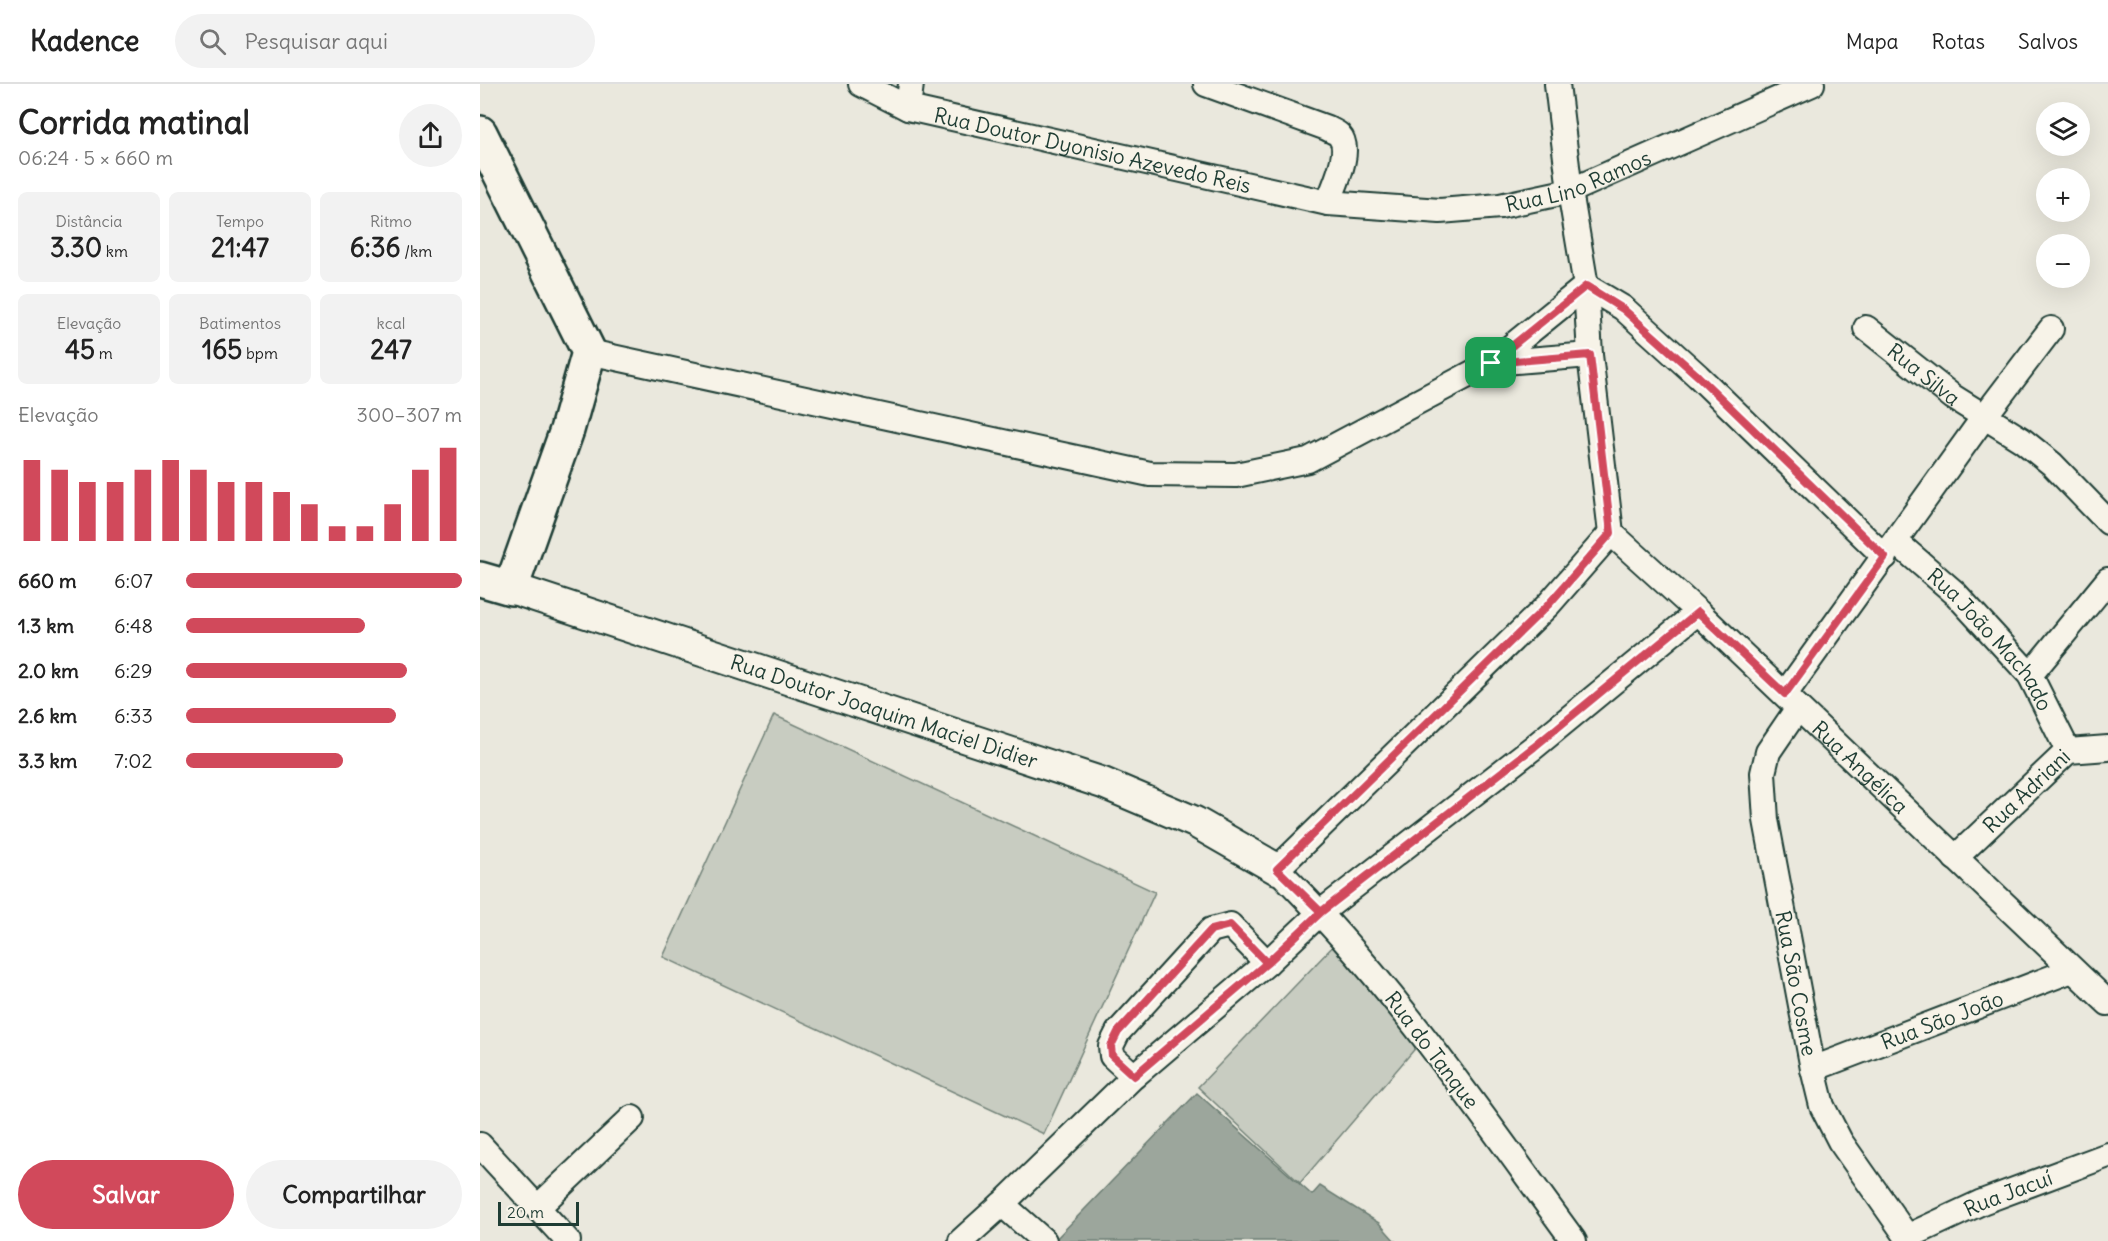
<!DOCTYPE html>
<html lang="pt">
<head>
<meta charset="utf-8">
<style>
  :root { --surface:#fff; --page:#f2f2f2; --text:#222; --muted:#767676; --line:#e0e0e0; --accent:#d1495b }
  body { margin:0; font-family:Delius,sans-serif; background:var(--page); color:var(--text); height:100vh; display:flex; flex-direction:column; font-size:22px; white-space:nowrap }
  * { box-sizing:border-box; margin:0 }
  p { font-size:20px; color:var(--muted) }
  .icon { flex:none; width:33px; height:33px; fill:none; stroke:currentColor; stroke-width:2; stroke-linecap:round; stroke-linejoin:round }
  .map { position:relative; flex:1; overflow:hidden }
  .sheet { display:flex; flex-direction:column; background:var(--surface); width:480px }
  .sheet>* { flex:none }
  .buttons { position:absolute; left:1556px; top:18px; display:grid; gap:12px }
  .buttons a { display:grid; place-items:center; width:54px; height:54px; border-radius:50%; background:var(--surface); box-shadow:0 6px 24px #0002; font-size:30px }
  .scale { position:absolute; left:18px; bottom:15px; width:81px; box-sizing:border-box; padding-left:6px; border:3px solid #1f3d34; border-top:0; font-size:16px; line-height:21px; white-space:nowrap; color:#1f3d34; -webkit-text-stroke:4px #f7f3e8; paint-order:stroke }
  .pin { position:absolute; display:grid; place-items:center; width:51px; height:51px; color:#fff; margin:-26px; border-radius:12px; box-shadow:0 3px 9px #0006 }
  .round { display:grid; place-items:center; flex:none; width:63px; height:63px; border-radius:32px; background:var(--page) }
  .overview { display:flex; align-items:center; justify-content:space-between; height:102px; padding:0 18px }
  h1 { font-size:33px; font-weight:700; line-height:45px }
  .figures { display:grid; grid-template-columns:repeat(3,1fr); gap:9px; height:102px; padding:6px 18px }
  .figures div { display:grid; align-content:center; border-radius:9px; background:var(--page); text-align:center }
  .figures b { font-size:26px; font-weight:700 }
  .figures small { font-size:16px; font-weight:400 }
  .figures p { font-size:16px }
  .chart { height:168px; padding:12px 18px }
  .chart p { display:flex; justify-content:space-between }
  .chart svg { width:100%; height:108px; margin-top:6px; stroke:var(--accent); stroke-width:6 }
  .button { display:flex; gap:12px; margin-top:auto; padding:12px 18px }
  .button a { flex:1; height:69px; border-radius:36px; background:var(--accent); color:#fff; font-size:24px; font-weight:700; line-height:69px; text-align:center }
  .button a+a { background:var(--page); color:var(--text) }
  ul { padding:0 18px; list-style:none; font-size:20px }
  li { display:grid; grid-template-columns:96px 72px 1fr; align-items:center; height:45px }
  li i { height:15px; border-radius:8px; background:var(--accent) }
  header { display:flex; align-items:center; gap:36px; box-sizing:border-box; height:84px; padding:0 30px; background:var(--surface); border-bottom:2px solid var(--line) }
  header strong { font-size:28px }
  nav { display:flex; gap:33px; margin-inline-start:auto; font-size:21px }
  .search { width:420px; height:54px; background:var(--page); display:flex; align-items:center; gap:15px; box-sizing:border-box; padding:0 21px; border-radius:33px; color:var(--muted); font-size:22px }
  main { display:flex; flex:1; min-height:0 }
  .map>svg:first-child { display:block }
  .green { fill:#c8ccc1; stroke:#74847a; stroke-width:1.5 }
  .water { fill:#9ca69c; stroke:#6a7c72; stroke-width:1.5 }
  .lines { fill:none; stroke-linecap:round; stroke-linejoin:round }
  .minor-casing { stroke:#1f3d34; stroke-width:28 }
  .tertiary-casing { stroke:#1f3d34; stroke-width:34 }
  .secondary-casing { stroke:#1f3d34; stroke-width:38 }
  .minor { stroke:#f7f3e8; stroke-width:24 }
  .tertiary { stroke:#f7f3e8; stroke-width:30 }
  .secondary { stroke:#f7f3e8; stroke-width:33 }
  .route-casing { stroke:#fff; stroke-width:12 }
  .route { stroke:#d1495b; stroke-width:8 }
  .labels { text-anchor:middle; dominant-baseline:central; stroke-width:4.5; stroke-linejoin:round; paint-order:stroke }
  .street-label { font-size:21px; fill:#1f3d34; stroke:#f7f3e8 }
</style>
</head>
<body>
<header>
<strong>Kadence</strong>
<div class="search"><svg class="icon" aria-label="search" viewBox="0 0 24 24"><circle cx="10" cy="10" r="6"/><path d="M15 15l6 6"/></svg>Pesquisar aqui</div>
<nav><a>Mapa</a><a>Rotas</a><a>Salvos</a></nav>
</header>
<main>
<section class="sheet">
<div class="overview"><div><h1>Corrida matinal</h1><p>06:24 · 5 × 660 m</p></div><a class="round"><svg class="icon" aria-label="share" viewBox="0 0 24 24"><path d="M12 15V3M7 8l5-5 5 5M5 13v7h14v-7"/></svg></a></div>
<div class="figures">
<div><p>Distância</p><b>3.30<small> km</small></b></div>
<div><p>Tempo</p><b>21:47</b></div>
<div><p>Ritmo</p><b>6:36<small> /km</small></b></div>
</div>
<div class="figures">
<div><p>Elevação</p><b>45<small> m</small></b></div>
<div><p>Batimentos</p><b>165<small> bpm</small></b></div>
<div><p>kcal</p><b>247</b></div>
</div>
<div class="chart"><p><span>Elevação</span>300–307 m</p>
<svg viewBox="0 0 160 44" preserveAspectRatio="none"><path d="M5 44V11M15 44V15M25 44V20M35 44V20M45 44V15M55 44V11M65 44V15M75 44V20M85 44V20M95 44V24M105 44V29M115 44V38M125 44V38M135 44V29M145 44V15M155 44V6"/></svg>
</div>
<ul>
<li><b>660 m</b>6:07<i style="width:100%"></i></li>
<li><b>1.3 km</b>6:48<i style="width:65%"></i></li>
<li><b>2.0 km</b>6:29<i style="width:80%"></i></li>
<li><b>2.6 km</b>6:33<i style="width:76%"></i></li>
<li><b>3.3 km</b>7:02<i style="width:57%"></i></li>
</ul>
<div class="button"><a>Salvar</a><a>Compartilhar</a></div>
</section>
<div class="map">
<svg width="1628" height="1157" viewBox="0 0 1628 1157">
  <rect width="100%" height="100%" fill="#eae8dd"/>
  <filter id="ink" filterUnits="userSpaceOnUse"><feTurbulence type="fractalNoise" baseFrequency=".0167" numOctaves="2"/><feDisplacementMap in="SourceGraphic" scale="12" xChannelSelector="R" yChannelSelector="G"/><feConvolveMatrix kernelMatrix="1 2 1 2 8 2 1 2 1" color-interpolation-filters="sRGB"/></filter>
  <g filter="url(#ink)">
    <path class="green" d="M294 631 675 808 564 1050 183 873Z
      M860 855 939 960 820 1099 718 1003Z"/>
    <path class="water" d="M717 1009 832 1111 840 1102 899 1139 915 1157H574Z"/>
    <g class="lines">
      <g class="minor-casing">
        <g id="minor">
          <path id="s1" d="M381 0 428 24 848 119 960 127 1020 122 1090 107 1332 0"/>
          <path d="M726 0 847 44C850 46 856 48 859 51 873 66 854 102 848 119"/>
          <path d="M1077 0 1090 107 1106 202 1110 271 1131 449"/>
          <path d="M428 24 431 0"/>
          <path id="s2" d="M1386 244 1473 313 1542 356 1572 380 1628 438"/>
          <path d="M109 268 670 390 756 391 828 376 1011 279 1106 202 1143 224 1218 292 1405 473"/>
          <path d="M1011 279 1110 271"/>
          <path id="s3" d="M1131 449 1218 528 1628 919"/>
          <path id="s4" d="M1415 457 1475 509 1550 591 1588 667"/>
          <path d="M1550 591 1628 496"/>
          <path d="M1305 610 1504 333 1571 245"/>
          <path id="s5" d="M1318 624 1288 668 1283 689 1286 736 1333 985 1342 1022 1360 1057 1430 1157"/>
          <path id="s6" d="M1475 774 1588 667 1628 664"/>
          <path id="s7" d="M1333 985 1592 886"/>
          <path d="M654 992 632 972 631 962 638 948 731 846 750 841 787 879"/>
          <path d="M0 1061 88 1157"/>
          <path d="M57 1124 152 1034"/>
          <path id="s8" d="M1429 1152 1502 1118 1628 1071"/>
          <path d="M481 1157 522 1120"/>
          <path d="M564 1157 522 1120 654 992 787 879 841 828 1054 663 1218 528"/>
          <path d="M1094 1157C1000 1029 911 897 797 785L1068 521 1131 449"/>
        </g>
      </g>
      <g class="tertiary-casing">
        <g id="tertiary">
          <path id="s9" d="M31 504 623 699 715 738 797 785"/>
        </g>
      </g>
      <g class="secondary-casing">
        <path id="secondary" d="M0 49 109 268 87 346 31 504 0 495"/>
      </g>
      <use href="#minor" class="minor"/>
      <use href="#tertiary" class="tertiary"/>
      <use href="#secondary" class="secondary"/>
    </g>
  </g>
  <g class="lines" filter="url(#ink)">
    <g class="route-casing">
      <path id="route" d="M1011 279 1110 271 1131 449 1068 521 797 785 841 828 787 879 654 992 632 972 631 962 638 948 731 846 750 841 787 879 841 828 1054 663 1218 528 1305 610 1405 473 1218 292 1143 225 1106 202 1011 279"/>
    </g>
    <use href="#route" class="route"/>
  </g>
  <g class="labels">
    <g class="street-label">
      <text stroke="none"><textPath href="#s1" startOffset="242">Rua Doutor Dyonisio Azevedo Reis</textPath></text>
      <text stroke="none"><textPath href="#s1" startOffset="738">Rua Lino Ramos</textPath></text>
      <text stroke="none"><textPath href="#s2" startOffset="74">Rua Silva</textPath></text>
      <text stroke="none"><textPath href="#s4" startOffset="138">Rua João Machado</textPath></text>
      <text stroke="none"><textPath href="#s9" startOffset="393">Rua Doutor Joaquim Maciel Didier</textPath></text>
      <text stroke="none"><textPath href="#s3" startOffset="342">Rua Angélica</textPath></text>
      <text stroke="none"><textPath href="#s6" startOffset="98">Rua Adriani</textPath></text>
      <text stroke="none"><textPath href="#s5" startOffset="288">Rua São Cosme</textPath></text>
      <text stroke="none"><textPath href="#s7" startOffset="138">Rua São João</textPath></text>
      <text transform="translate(952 966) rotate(53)">Rua do Tanque</text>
      <text stroke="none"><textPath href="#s8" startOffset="108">Rua Jacuí</textPath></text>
    </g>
  </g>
</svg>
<div class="buttons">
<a><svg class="icon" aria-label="layers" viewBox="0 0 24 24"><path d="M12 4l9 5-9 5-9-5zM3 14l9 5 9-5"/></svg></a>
<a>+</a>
<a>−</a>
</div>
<div class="scale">20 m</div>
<div class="pin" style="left:1011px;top:279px;background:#1e9e55"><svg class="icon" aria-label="arrive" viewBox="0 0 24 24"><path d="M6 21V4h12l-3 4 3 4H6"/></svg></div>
</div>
</main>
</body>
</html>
